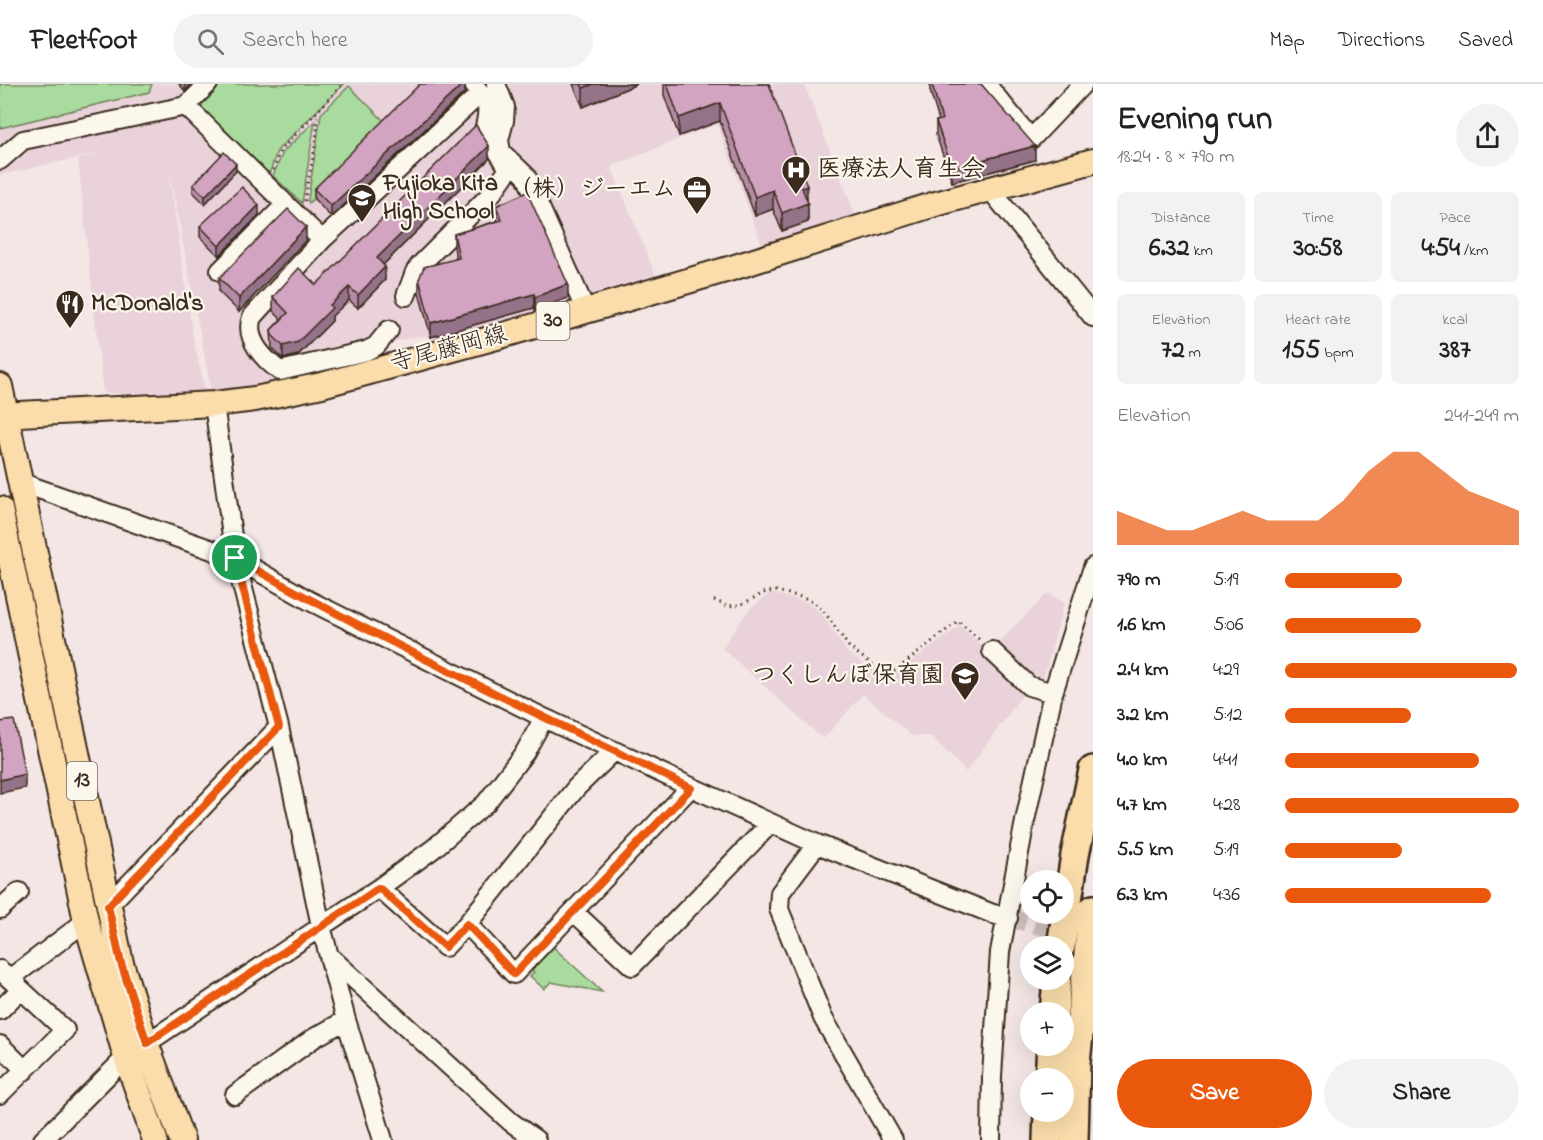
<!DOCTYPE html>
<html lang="en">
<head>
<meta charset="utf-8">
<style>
  :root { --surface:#fff; --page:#f2f2f2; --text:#222; --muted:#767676; --line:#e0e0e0; --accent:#ea580c }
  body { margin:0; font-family:"Indie Flower","Klee One",sans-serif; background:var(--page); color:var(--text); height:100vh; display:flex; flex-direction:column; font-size:22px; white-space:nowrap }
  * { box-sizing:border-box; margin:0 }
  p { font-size:20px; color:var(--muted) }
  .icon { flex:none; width:33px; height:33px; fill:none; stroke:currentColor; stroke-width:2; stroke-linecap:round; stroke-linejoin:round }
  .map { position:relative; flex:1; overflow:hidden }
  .details { display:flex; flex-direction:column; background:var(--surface); width:450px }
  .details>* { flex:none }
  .buttons { position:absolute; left:1020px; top:786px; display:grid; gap:12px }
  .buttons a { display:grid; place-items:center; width:54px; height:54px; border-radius:50%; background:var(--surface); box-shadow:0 6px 24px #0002; font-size:30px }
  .pin { position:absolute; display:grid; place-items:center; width:51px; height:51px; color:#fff; margin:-26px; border:3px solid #fff; border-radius:50%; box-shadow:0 2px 6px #0007 }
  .round { display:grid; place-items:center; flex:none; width:63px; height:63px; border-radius:32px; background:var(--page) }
  .overview { display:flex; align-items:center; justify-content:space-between; height:102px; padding:0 24px }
  h1 { font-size:33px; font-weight:700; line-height:45px }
  .metrics { display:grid; grid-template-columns:repeat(3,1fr); gap:9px; height:102px; padding:6px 24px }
  .metrics div { display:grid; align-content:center; border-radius:9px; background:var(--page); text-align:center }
  .metrics b { font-size:26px; font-weight:700 }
  .metrics small { font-size:16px; font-weight:400 }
  .metrics p { font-size:16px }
  .chart { height:168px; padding:12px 24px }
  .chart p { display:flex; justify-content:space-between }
  .chart svg { width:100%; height:108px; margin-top:6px; fill:var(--accent); opacity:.7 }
  .action { display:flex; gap:12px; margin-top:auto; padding:12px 24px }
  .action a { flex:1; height:69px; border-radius:36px; background:var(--accent); color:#fff; font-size:24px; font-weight:700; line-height:69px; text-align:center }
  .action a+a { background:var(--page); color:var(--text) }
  ul { padding:0 24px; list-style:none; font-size:20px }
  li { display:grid; grid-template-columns:96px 72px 1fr; align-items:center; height:45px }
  li i { height:15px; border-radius:8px; background:var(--accent) }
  header { display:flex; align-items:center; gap:36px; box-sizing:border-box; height:84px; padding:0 30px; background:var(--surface); border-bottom:2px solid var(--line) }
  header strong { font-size:28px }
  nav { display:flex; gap:33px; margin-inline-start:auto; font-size:21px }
  .search { width:420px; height:54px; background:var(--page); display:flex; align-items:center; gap:15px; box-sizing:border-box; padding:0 21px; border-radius:33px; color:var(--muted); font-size:22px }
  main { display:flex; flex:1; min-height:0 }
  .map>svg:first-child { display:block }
  .built { fill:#e9d2da }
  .green { fill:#a8db9d; stroke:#72825e; stroke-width:1.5 }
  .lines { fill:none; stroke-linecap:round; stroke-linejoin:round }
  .minor-tunnel { stroke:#cec0bc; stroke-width:18; stroke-dasharray:18 9; stroke-linecap:butt }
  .minor-casing { stroke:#3b2a1e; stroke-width:22 }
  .major-casing { stroke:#3b2a1e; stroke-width:28 }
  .highway-casing { stroke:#3b2a1e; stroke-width:32 }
  .path { stroke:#3b2a1e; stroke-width:3; stroke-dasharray:1.5 4.5; stroke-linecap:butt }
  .minor { stroke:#fbf7ec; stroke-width:18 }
  .major { stroke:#faddab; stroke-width:24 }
  .highway { stroke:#faddab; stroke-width:27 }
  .wall { fill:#b58ca7; stroke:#3b2a1e; stroke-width:1.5 }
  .shaded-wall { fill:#947288; stroke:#3b2a1e; stroke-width:1.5 }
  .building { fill:#d3a3c2; stroke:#3b2a1e; stroke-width:1.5 }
  .route-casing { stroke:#fff; stroke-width:12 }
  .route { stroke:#ea580c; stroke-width:8 }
  .labels { text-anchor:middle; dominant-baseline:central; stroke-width:4.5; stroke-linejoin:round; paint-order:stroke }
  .shield { fill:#fbf7ec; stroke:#75685c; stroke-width:1.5 }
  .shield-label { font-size:22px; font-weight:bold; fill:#3b2a1e }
  .poi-label { font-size:24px; font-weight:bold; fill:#3b2a1e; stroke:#fbf7ec; text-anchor:start }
  .street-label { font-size:24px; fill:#3b2a1e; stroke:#fbf7ec }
</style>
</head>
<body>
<header>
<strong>Fleetfoot</strong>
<div class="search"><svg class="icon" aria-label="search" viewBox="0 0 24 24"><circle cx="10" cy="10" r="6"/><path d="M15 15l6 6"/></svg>Search here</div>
<nav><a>Map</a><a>Directions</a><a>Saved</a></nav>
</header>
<main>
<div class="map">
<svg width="1093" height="1056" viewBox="0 0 1093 1056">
  <rect width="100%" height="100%" fill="#f3e6e4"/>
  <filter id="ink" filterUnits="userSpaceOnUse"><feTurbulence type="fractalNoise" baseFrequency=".0167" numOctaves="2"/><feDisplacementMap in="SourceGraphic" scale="12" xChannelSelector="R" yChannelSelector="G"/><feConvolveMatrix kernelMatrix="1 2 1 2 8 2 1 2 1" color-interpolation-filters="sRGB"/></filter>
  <g filter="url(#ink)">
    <path class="built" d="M0 0H493L496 57 524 96 580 221 446 255 418 252 394 258 383 269 263 301 212 311 167 75 193 254 206 311 103 309 78 75 109 67 0 91Z
      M500 0H804L855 130 762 161 717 40 611 82 658 197 585 220 503 67Z
      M771 509 806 518 820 528 847 568 871 585 887 592 893 591 960 542 989 568 1048 509 1064 519 1042 600 1026 606 966 688 931 652H912L863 610 823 655 722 564 750 524Z"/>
    <path class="green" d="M0 0H152L149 8 0 44Z
      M211 0H344L277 67 270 88H256L189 22Z
      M349 2 389 42 309 119 308 116 321 30Z
      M315 37 302 119 273 92 283 68Z
      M550 860 602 908 551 898 544 905 530 892 534 888 528 883Z"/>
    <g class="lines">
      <path class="minor-tunnel" d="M1008 834 1074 850"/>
      <g class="minor-casing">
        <path id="minor" d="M496 0 505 23 504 37 499 56 501 68 526 92 586 227
          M986 0 1031 55 1083 0
          M186 22 208 0
          M0 76 23 56 186 22 322 156
          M989 104 1093 233
          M220 187 285 121
          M406 212 415 188 420 181 492 109 509 85 484 46C490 25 489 18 474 1
          M389 246 376 262 366 267 280 287C264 275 244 255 252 233L322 156 481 9
          M214 320 235 474 279 643 321 842 346 936 383 1056
          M22 399 235 474 310 517 544 634 691 703 817 760 993 830 1008 834
          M992 567 1029 602 1053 609
          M817 760 780 809 779 825 823 934 893 1056
          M379 804 445 863 467 840 576 704 614 667
          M108 822 279 643
          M0 825 19 808
          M574 828 632 882 771 739
          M467 840 514 890 691 703
          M329 872 511 1038 536 1056
          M0 886 65 946 0 1010
          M0 926 17 909 16 890 86 837
          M0 961 25 986
          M235 1011 314 954 346 936
          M43 1056 126 973 379 804 433 765 486 719 525 668 544 634
          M991 1056 992 992 1000 868 1026 732 1053 609 1093 483"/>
      </g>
      <g class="major-casing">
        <path id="major" d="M0 302 121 879 146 959 182 1056
          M0 331 214 320 255 315 322 301 497 253 732 184 932 121 1093 77
          M0 425 86 837 126 973 155 1056"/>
      </g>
      <g class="highway-casing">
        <path id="highway" d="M1061 862 1075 771 1093 686
          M1054 928 1057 896
          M1049 994 1051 962
          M1047 1056 1048 1028
          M1074 1056 1076 978 1093 825"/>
      </g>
      <path class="path" d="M273 86 280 67 343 0
        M305 117C308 88 319 60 317 31
        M714 516 727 522 740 521 766 508 777 507 809 515 823 526 849 563 881 587H895L958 537 980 556"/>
      <use href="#minor" class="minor"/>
      <use href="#major" class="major"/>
      <use href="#highway" class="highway"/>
    </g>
    <path class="wall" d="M179 0H192L185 7Z
      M465 0V8L331 133 314 115V105Z
      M573 0H637L583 23Z
      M664 0H769L807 115 808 138 782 147 773 125 755 132 720 37 679 52 664 11Z
      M930 0H981L1035 76 952 98 936 51V37H939L930 7Z
      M489 75 383 181 385 196 358 224 349 216 332 232V237L298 271 283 275 272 264 271 246 281 235 273 227V213L316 201Z
      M236 87 205 120 193 108V101Z
      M496 122 568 214 535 226 534 224 431 253 419 209V195L456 175 454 163V150L497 137Z
      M259 131 219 172 200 153V142Z
      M306 156 239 228 219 208V194Z"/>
    <path class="shaded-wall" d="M185 0H192L185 7Z
      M463 0H465V8L331 133V122Z
      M593 0H637L583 23V4Z
      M720 19V37L679 52V34Z
      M489 62V75L377 187V174Z
      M1035 62V76L952 98V84Z
      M236 80V87L205 120V112Z
      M807 102V120L808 119V138L782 147V129L802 104Z
      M773 106V125L755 132V113Z
      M259 121V131L219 172V162Z
      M306 143V156L239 228V214Z
      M385 183V196L358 224V211Z
      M568 200V214L535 226V213Z
      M349 203V216L332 232V237L298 271 283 275V262L330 221Z
      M534 210V224L431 253V239Z
      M25 690V704L0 709V696Z"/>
    <path class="building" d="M420 0H463L331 122 314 105Z
      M581 0H593L583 4Z
      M667 0H769L807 102 802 104 808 119 782 129 773 106 755 113 720 19 679 34Z
      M932 0H981L1035 62 952 84 936 37 942 36Z
      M476 41 489 62 377 174 385 183 358 211 349 203 330 221 332 224 298 258 283 262 272 251 271 246 288 229 273 213 299 184 316 201Z
      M224 68 236 80 205 112 193 101Z
      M242 103 259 121 219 162 200 142Z
      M527 108 568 200 535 213 534 210 431 239 419 195 424 183 459 174 454 150 502 136 496 122Z
      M288 125 306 143 239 214 219 194Z
      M14 636 25 690 0 696V638Z"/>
  </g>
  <g class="lines" filter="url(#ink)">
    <g class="route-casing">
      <path id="route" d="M235 474C383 558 538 630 691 704L514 890 467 840 445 863 379 804 147 959 121 879 108 822 279 643Z"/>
    </g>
    <use href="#route" class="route"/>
  </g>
  <defs>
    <g id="hospital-pin" transform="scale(1.5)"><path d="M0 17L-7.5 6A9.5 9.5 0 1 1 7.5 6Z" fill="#3b2a1e" stroke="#fbf7ec"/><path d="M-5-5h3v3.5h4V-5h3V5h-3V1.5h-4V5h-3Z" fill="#fff"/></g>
    <g id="office-pin" transform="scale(1.5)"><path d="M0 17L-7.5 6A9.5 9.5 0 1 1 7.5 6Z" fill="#3b2a1e" stroke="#fbf7ec"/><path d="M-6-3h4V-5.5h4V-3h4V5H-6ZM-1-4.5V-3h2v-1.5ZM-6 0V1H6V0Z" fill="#fff"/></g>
    <g id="school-pin" transform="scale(1.5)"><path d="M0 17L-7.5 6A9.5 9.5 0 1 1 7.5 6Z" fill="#3b2a1e" stroke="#fbf7ec"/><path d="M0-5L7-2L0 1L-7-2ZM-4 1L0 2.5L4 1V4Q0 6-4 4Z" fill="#fff"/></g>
    <g id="restaurant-pin" transform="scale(1.5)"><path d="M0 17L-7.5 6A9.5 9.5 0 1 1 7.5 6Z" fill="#3b2a1e" stroke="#fbf7ec"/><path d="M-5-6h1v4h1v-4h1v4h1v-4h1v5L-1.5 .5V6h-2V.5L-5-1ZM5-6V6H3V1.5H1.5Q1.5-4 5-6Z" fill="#fff"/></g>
  </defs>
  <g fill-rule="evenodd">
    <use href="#hospital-pin" x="796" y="86"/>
    <use href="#office-pin" x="697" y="106"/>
    <use href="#school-pin" x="362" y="114"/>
    <use href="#restaurant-pin" x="70" y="220"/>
    <use href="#school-pin" x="965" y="592"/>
  </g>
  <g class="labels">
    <g class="shield">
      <rect x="536.5" y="218" width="33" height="38" rx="4.5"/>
      <rect x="67" y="678" width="30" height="38" rx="4.5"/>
    </g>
    <g class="shield-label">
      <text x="553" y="237">30</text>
      <text x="82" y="697">13</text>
    </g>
    <g class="poi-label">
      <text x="817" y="86">医療法人育生会</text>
      <text x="383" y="100">Fujioka Kita<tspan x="383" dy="28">High School</tspan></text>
      <text x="676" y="106" text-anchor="end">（株）ジーエム</text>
      <text x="91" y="220">McDonald's</text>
      <text x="944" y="592" text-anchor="end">つくしんぼ保育園</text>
    </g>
    <g class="street-label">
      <text transform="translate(449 266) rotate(-15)">寺尾藤岡線</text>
    </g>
  </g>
</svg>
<div class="buttons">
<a><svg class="icon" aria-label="locate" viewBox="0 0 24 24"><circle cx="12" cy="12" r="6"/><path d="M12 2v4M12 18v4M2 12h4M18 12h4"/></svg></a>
<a><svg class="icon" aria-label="layers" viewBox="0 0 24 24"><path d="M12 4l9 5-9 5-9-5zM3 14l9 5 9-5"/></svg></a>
<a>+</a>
<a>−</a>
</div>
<div class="pin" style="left:235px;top:474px;background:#1e9e55"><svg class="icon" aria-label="arrive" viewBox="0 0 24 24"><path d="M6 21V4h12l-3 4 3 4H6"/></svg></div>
</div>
<section class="details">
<div class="overview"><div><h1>Evening run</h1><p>18:24 · 8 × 790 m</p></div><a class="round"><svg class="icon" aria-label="share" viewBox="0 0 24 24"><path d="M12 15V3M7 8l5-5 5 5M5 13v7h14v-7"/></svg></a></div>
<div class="metrics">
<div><p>Distance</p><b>6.32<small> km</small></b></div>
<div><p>Time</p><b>30:58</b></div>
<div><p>Pace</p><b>4:54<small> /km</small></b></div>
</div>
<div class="metrics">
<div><p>Elevation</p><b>72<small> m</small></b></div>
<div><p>Heart rate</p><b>155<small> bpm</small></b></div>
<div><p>kcal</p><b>387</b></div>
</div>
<div class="chart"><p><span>Elevation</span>241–249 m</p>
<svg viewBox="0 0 160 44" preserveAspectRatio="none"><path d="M0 44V30L10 34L20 38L30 38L40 34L50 30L60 34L70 34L80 34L90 26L100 14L110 6L120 6L130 14L140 22L150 26L160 30V44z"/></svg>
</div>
<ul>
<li><b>790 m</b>5:19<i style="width:50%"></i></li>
<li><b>1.6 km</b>5:06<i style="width:58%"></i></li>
<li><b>2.4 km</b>4:29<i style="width:99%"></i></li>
<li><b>3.2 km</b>5:12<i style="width:54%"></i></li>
<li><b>4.0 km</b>4:41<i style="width:83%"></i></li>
<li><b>4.7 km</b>4:28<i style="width:100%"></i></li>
<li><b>5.5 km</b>5:19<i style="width:50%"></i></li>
<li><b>6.3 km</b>4:36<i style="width:88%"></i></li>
</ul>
<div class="action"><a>Save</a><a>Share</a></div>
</section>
</main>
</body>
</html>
